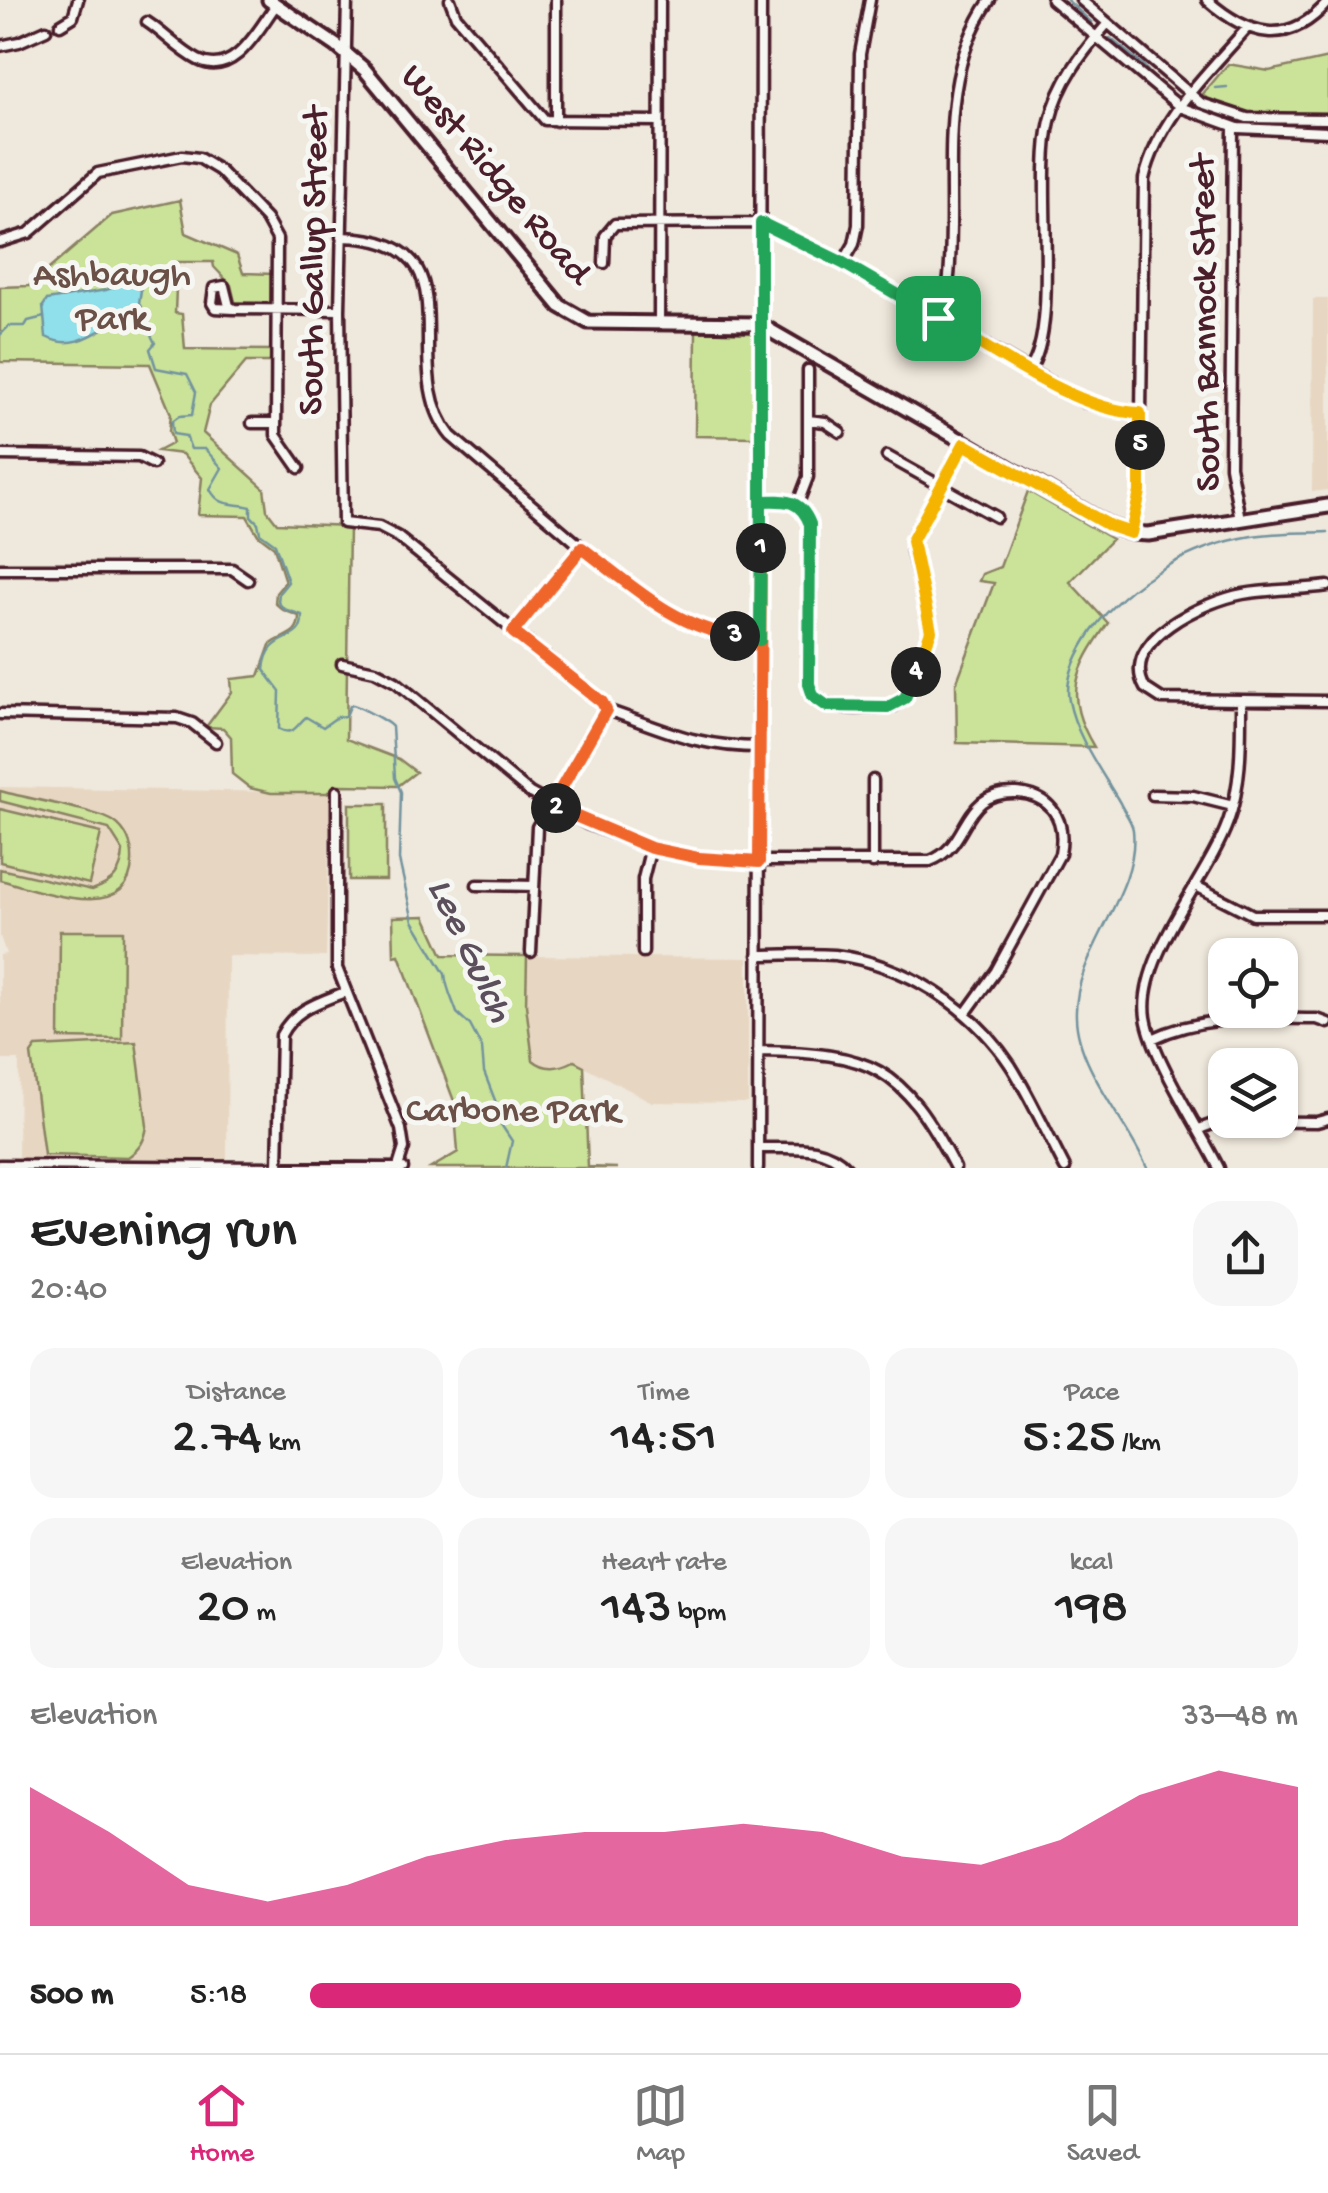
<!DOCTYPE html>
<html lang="en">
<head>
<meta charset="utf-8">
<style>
  :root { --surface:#fff; --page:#f6f6f6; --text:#222; --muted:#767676; --line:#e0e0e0; --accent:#db2777 }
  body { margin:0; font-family:"Gochi Hand",sans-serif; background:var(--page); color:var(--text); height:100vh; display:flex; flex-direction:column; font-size:38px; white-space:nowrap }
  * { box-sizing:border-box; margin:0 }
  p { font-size:32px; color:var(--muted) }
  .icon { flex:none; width:55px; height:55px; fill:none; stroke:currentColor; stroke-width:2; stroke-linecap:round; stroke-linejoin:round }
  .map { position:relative; height:1168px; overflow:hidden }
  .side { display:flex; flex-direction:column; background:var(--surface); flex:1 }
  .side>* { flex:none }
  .controls { position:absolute; left:1208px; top:938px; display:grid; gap:20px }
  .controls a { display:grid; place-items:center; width:90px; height:90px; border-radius:20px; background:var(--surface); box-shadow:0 2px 8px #0004; font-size:50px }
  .pin { position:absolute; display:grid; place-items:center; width:85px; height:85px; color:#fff; margin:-42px; border-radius:20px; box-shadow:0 5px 15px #0006 }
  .km { position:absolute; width:50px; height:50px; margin:-25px; border-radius:50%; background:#222; color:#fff; font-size:28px; line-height:50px; text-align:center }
  .round { display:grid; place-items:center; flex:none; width:105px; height:105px; border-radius:30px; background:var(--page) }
  .overview { display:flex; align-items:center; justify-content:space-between; height:170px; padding:0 30px }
  h1 { font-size:55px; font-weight:600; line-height:75px }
  .figures { display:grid; grid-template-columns:repeat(3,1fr); gap:15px; height:170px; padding:10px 30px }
  .figures div { display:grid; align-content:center; border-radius:25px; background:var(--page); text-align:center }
  .figures b { font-size:50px; font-weight:600 }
  .figures small { font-size:28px; font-weight:400 }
  .figures p { font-size:28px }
  .chart { height:280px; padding:20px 30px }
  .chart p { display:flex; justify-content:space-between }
  .chart svg { width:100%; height:180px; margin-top:10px; fill:var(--accent); opacity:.7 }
  ul { padding:0 30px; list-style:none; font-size:32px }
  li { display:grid; grid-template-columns:160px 120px 1fr; align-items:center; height:75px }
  li i { height:25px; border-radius:12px; background:var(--accent) }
  .dock { display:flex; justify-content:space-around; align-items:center; height:140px; border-top:2px solid var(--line); background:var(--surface); font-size:28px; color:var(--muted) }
  .dock a { display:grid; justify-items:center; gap:5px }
  .dock .on { color:var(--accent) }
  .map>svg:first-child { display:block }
  .built { fill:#e7d7c2 }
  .green { fill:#cae399; stroke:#8a8162; stroke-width:2.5 }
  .water { fill:#8fe0ea; stroke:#73939e; stroke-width:2.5 }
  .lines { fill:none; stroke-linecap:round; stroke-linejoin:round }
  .stream { stroke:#73939e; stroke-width:2.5 }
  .street-casing { stroke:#4a1f2b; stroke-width:15 }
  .secondary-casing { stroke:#4a1f2b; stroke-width:19 }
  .street { stroke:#f6f6f2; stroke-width:8 }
  .secondary { stroke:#f6f6f2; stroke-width:11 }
  .split-1-casing { stroke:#fff; stroke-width:20 }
  .split-2-casing { stroke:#fff; stroke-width:20 }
  .split-3-casing { stroke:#fff; stroke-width:20 }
  .split-4-casing { stroke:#fff; stroke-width:20 }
  .split-5-casing { stroke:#fff; stroke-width:20 }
  .split-6-casing { stroke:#fff; stroke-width:20 }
  .split-1 { stroke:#22a559; stroke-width:12 }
  .split-2 { stroke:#f0652b; stroke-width:12 }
  .split-3 { stroke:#f0652b; stroke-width:12 }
  .split-4 { stroke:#22a559; stroke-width:12 }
  .split-5 { stroke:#f5b400; stroke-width:12 }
  .split-6 { stroke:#f5b400; stroke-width:12 }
  .labels { text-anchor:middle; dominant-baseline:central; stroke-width:10; stroke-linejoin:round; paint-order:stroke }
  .street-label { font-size:38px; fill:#4a1f2b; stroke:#f6f6f2 }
  .park-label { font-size:38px; fill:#6a5046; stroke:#f6f6f2 }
  .water-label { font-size:40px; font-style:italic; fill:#5b4f5b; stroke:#f6f6f2 }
</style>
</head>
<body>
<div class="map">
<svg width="1328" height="1168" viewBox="0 0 1328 1168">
  <rect width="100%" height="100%" fill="#efe8dc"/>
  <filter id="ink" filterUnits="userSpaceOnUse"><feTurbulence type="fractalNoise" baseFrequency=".01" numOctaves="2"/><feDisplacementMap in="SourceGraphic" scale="20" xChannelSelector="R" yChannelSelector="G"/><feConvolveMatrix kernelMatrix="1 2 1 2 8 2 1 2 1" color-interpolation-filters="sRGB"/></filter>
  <g filter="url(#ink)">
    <path class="built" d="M1313 299H1328V490L1312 492Z
      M0 787 330 793 326 957 228 956 227 1160 18 1159 19 1060H0V955L6 954 0 936Z
      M527 956 748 958V1103L652 1102 574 1061 553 1067 537 1064 530 1053 526 1004Z"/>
    <path class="green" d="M1328 58V114C1288 114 1236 120 1202 95L1228 64 1269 71Z
      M180 200 186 233 237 255 243 273 274 274 271 303 235 302 231 285 214 267 213 262H177L175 313 182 314 185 349 273 350 274 362H246L210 405 203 433 264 488 267 510 277 523 349 526 346 739 399 759 416 772 398 786 340 785 327 793H271L250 788 232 774 231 737 223 728 206 727 232 692 231 679 259 676 270 645C283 634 299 637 299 616L283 610 275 603 276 593 285 582 274 547 258 535 247 516 198 515 202 478 182 454 158 451 173 443 169 431 171 414 150 364 0 362V287L29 286 112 215Z
      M696 331 754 333 753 437 695 436Z
      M1028 491 1112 539 1070 582 1108 623C1075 670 1063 695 1094 747L957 743 956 684 994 583 979 581 982 574 1000 567Z
      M0 791C25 798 95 810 113 821 127 830 133 846 132 862 130 927 36 889 0 880V869L92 890C113 883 122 873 123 851L109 829 0 801Z
      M349 804H386V880H349Z
      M0 809 101 833 89 884 0 862Z
      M425 916 443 955 527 956 526 1005 533 1060C546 1071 560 1068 574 1061L584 1066 588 1167 617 1168H431L458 1152 454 1101 399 955 394 956 393 917Z
      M60 931H123L122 1039 59 1038Z
      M136 1042 147 1126C145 1140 140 1149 128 1157L44 1155 31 1054 36 1047Z"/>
    <path class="water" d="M126 283 137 284 141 290 139 303 147 320 126 316C100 328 77 353 46 337L43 306 47 300 106 290Z"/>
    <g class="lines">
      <path class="stream" d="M1067 0 1092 23
        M1110 38 1144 66 1154 79
        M1215 88 1227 87
        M144 321 155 343 150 349 156 368 187 374 196 392 192 415 179 416 172 421 173 434 186 436 191 449H205L222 468 210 489C220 509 235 502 251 507V516L258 523 260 533 275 544 288 582 279 593 278 602 284 609 302 615C304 647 267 628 264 670L280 691 279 729C294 737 297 724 306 717L323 727 337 717 346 716 350 706 353 705C360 707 389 722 392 727L395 778 401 792 399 860 413 921 445 974C446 988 453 1001 457 1013L470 1025 482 1048 484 1072 498 1108 500 1123 512 1141 506 1168
        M0 335 9 326H25L28 321 44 317
        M1147 1168C1127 1122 1077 1067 1076 1017 1073 952 1140 894 1133 830 1132 821 1124 812 1120 803 1102 772 1076 737 1069 701 1064 677 1079 650 1092 631 1128 581 1191 546 1252 536 1277 532 1303 533 1328 532"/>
      <g class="street-casing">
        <path id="street" d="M347 0 340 310 343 523 379 527 398 537 602 702 607 710C666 730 695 747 761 747
          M450 0 456 16 545 120 659 121
          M1052 0 1180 107 1238 128 1328 132
          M1081 0 1201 103 1247 118 1328 119
          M1207 0C1248 36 1288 48 1328 2
          M147 22C164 33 180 51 198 60 234 79 259 28 276 5
          M60 25 73 17 78 0
          M0 46 19 42 46 30
          M556 121V0
          M1233 127 1230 466 1240 519
          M341 237C484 239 392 364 451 436L585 550 663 609 707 630 760 640
          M0 242 29 233 98 173 182 156 199 158 219 170 266 219 277 239 276 435 299 468
          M604 263 605 236 615 224 761 223 843 263 1084 402 1115 411 1140 413
          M843 263 854 244 858 225 860 54 870 0
          M234 309 215 308 212 303 214 288 224 286 229 306 234 309 340 310
          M938 318C952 288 950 258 951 226 952 147 943 68 990 0
          M659 324 660 0
          M1029 370C1061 330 1035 181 1050 121 1059 82 1083 52 1108 23
          M808 420 825 422 840 432
          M252 423H276
          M0 455 139 457 153 464
          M887 456 996 517
          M761 501 798 503 810 524 809 684C818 716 867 709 894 706L909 693 931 631 912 551 913 536 964 444
          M798 503 808 477V370
          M1131 533 1140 492 1144 179C1159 117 1207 74 1247 28
          M0 569H232L248 580
          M1328 586C1300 590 1270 589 1243 594 1205 601 1118 640 1145 688L1162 699 1328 701
          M513 632 582 548
          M342 664 375 671 396 682 530 793 587 824 640 844 699 858 739 861H930C972 846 959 790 1017 793 1031 794 1043 798 1052 809 1063 822 1063 838 1060 854L996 971 965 1014
          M0 714 177 718 192 723 216 742
          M337 791V968L401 1129 404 1148 398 1167
          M1153 795 1193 796 1233 806
          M873 863V780
          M477 885 534 886
          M1196 886 1253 915H1328
          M531 952 537 827 607 710
          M643 952V879L651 847
          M758 955C784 955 809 953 835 955 906 964 972 1007 1011 1066 1031 1098 1047 1134 1065 1168
          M1152 1039C1204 1014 1260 1019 1317 1019L1328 1023
          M758 1051C872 1053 902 1065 955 1168
          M1199 1129 1221 1121 1317 1122 1328 1119
          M758 1148C789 1149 824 1142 847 1168
          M0 1165 403 1168
          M278 1166 281 1035C294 1009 320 1002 345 992
          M758 1168 761 0
          M1219 1168C1199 1128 1152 1057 1146 1017 1137 958 1208 878 1228 822 1242 783 1241 742 1241 701"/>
      </g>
      <g class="secondary-casing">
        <path id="secondary" d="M269 0 337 46 365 70 560 306 588 322 759 324 1110 526 1131 533 1148 534 1328 506"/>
      </g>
      <use href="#street" class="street"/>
      <use href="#secondary" class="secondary"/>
    </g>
  </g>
  <g class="lines" filter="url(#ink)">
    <g class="split-1-casing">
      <path id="split-1" d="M761 548V223L843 263 938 318"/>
    </g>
    <g class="split-2-casing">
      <path id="split-2" d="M556 808 651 848 699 858 759 862 761 548"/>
    </g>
    <g class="split-3-casing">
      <path id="split-3" d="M556 808 551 806 606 710 602 702 513 632 582 548C630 584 674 627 735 636"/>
    </g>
    <g class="split-4-casing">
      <path id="split-4" d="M735 636 760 640 761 501C786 500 800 499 810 524L809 684 813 696 827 706 888 707 905 698 916 672"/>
    </g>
    <g class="split-5-casing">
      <path id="split-5" d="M916 672 931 631 912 541 964 444 1110 526 1131 533 1140 492V445"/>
    </g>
    <g class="split-6-casing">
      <path id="split-6" d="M938 318C993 350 1078 412 1140 413V445"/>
    </g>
    <use href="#split-1" class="split-1"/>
    <use href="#split-2" class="split-2"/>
    <use href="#split-3" class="split-3"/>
    <use href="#split-4" class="split-4"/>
    <use href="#split-5" class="split-5"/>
    <use href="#split-6" class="split-6"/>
  </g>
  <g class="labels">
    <g class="street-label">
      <text transform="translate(494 176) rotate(50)">West Ridge Road</text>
      <text transform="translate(316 261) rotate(-89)">South Gallup Street</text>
      <text transform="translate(1208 323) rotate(-91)">South Bannock Street</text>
    </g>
    <g class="park-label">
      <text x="112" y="277">Ashbaugh<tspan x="112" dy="44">Park</tspan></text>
      <text x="513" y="1113">Carbone Park</text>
    </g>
    <g class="water-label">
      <text transform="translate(468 951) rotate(65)">Lee Gulch</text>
    </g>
  </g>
</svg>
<div class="controls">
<a><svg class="icon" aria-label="locate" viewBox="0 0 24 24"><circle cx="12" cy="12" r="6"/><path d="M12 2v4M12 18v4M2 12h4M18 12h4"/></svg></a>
<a><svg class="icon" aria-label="layers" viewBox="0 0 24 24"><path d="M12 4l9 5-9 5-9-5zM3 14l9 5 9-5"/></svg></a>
</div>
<div class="pin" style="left:938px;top:318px;background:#1e9e55"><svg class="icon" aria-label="arrive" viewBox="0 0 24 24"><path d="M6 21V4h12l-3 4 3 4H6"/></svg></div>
<b class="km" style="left:761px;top:548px">1</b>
<b class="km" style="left:556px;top:808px">2</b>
<b class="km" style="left:735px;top:636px">3</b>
<b class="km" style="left:916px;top:672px">4</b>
<b class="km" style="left:1140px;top:445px">5</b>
</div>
<section class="side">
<div class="overview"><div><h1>Evening run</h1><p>20:40</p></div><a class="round"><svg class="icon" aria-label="share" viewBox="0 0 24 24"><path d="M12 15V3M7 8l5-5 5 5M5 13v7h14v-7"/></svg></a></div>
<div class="figures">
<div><p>Distance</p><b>2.74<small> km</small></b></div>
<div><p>Time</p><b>14:51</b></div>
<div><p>Pace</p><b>5:25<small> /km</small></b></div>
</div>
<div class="figures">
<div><p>Elevation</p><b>20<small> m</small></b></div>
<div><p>Heart rate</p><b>143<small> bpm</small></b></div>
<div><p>kcal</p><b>198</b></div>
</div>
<div class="chart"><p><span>Elevation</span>33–48 m</p>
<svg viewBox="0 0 160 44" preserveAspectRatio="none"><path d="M0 44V10L10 21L20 34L30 38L40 34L50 27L60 23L70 21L80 21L90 19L100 21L110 27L120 29L130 23L140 12L150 6L160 10V44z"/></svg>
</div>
<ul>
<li><b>500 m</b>5:18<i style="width:72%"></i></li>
</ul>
</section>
<nav class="dock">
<a class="on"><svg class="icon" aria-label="home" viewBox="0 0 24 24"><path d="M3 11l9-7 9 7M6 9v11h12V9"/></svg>Home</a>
<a><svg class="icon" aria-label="map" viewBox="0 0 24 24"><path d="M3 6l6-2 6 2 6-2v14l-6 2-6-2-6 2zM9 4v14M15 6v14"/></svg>Map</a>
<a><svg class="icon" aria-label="saved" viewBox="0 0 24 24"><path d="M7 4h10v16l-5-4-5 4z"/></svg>Saved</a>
</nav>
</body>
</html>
